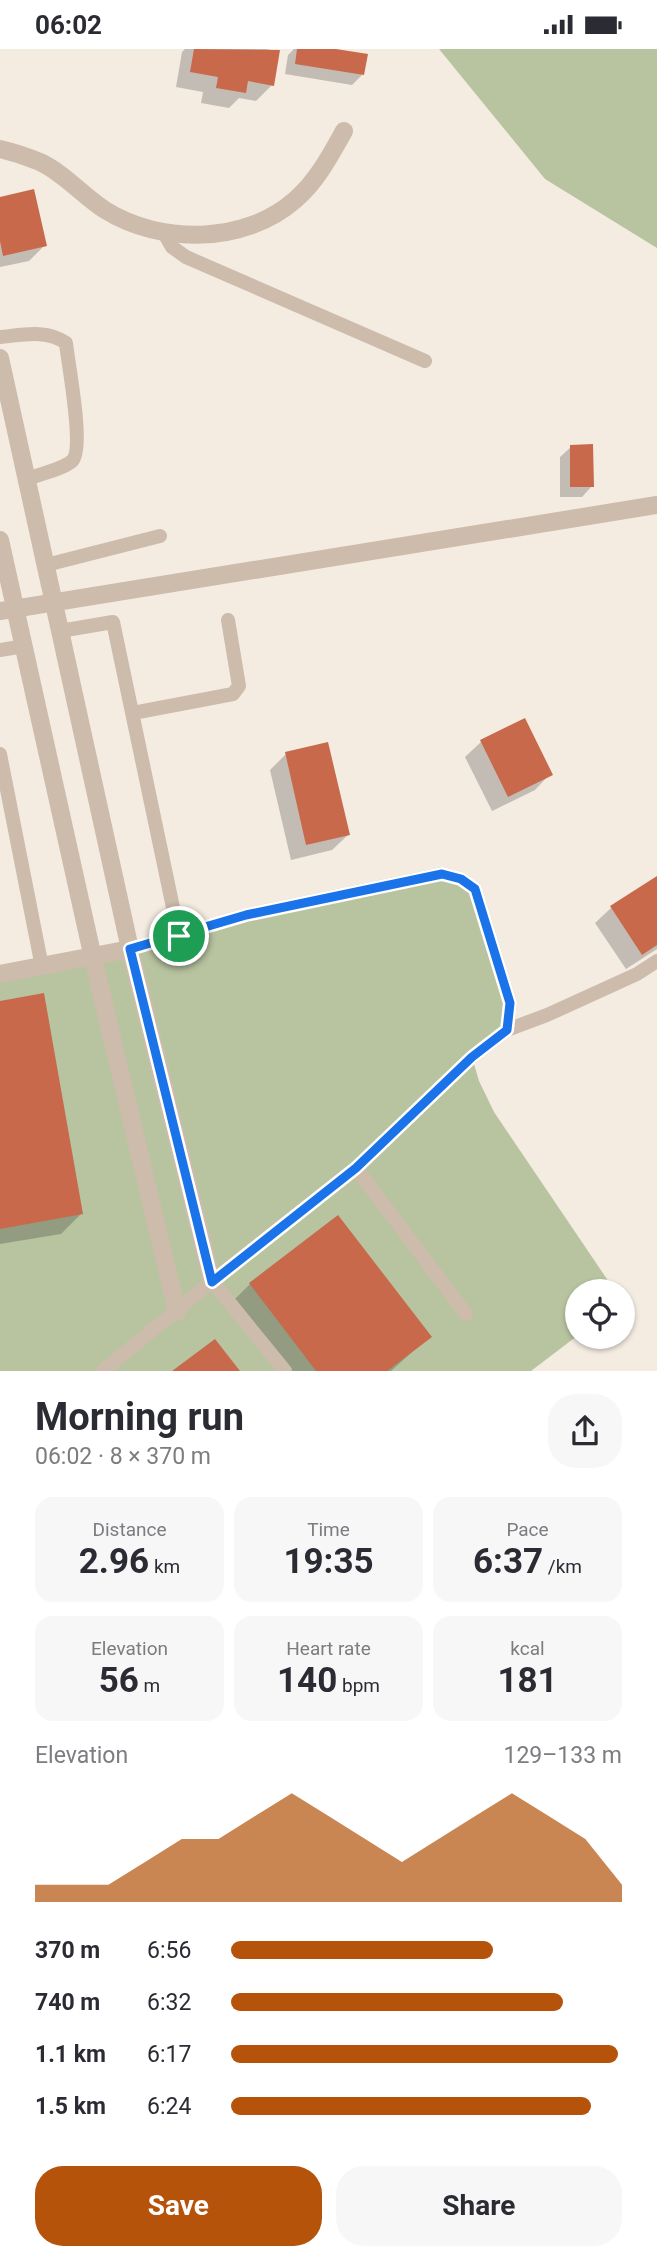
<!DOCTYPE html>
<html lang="en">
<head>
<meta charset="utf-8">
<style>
  :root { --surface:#fff; --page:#f7f7f7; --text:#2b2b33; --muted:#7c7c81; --accent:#b45309 }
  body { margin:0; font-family:Roboto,sans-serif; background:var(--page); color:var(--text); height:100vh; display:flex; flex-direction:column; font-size:26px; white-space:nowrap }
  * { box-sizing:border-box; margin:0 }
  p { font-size:23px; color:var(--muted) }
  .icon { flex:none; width:38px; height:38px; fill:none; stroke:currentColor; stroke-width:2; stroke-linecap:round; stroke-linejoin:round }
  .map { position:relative; height:1322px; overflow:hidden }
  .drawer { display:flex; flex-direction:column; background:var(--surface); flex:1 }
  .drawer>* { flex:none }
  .buttons { position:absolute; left:565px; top:1230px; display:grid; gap:14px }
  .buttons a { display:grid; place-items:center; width:70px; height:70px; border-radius:50%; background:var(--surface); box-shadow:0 2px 5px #0004; font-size:35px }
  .pin { position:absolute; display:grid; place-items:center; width:60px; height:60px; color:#fff; margin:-30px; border:4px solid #fff; border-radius:50%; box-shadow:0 2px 7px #0007 }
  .round { display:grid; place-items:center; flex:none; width:74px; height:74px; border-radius:28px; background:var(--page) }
  .headline { display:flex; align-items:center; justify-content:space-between; height:119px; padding:0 35px }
  h1 { font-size:38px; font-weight:700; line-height:52px }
  .figures { display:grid; grid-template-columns:repeat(3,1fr); gap:10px; height:119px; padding:7px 35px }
  .figures div { display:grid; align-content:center; border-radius:18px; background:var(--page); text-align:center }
  .figures b { font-size:35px; font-weight:700 }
  .figures small { font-size:19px; font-weight:400 }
  .figures p { font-size:19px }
  .chart { height:196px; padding:14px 35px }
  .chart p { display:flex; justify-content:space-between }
  .chart svg { width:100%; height:126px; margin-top:7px; fill:var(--accent); opacity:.7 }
  .button { display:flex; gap:14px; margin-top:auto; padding:14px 35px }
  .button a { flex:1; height:80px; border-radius:28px; background:var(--accent); color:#fff; font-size:28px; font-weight:700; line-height:80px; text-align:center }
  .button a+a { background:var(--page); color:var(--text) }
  ul { padding:0 35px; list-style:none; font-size:23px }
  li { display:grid; grid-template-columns:112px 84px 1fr; align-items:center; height:52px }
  li i { height:18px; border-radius:9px; background:var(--accent) }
  .status { display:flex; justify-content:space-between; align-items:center; height:49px; padding:0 35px; background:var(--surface); direction:ltr }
  .status svg { height:19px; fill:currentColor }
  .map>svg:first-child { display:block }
  .green { fill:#b8c4a0 }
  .shadow { fill:#0003 }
  .building { fill:#c8694b }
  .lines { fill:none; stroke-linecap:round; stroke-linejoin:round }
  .lane { stroke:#cdbbac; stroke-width:14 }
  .street { stroke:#cdbbac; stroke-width:18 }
  .route-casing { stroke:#fff; stroke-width:14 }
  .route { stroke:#1a73e8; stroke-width:9 }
</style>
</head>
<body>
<div class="status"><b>06:02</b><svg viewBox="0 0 49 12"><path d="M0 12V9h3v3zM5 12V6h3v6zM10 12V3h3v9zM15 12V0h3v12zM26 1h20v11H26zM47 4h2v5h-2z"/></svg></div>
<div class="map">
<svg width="657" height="1322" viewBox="0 0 657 1322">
  <rect width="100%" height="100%" fill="#f4ebe1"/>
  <path class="green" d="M439 0H657V199L545 130Z
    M442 825 475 840 510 954 507 981 472 1008 479 1032 494 1063 615 1242H578L577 1287 531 1322H0V925Z"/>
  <path class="shadow" d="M185 0H266L278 2 272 36 256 52 239 49 229 59 201 54 203 43 176 38 182 3Z
    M294 0H326L362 26 352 36 285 25 288 6Z
    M0 149 45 196 29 212 0 218Z
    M571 398 592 437 582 448H560V408Z
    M524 671 550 725 535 741 492 762 465 708 481 693Z
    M286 705 348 786 332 801 291 811 270 721Z
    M657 829V900L626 920 595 874 611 859Z
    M0 954 81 1165 61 1185 0 1195Z
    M338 1169 429 1288 391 1322H281L230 1255 250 1235Z"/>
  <path class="building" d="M194 0 280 1 274 37 248 32 246 44 216 39 218 28 190 23Z
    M297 0H336L368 5 364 26 295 15Z
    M34 140 47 197 3 207 0 192V148Z
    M593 395 594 438H570V396Z
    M525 669 553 726 508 748 480 691Z
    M328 693 350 786 306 796 285 703Z
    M657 827V896L642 906 610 857Z
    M44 944 83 1165 0 1180V952Z
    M338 1166 432 1288 387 1322H316L249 1234Z
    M215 1290 240 1322H172Z"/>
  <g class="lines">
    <path class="lane" d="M164 184 172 198 186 208 425 312
      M0 288C22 286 47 280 66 294 68 315 85 400 72 412 65 419 38 426 27 430
      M46 516 160 487
      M60 582 113 573 179 887
      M0 601 24 597
      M133 664 233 645 239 637 228 571
      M0 705 42 918
      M130 900 246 866 442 825 461 830 475 840 510 954 507 981
      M356 1119 466 1265
      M212 1232 285 1322
      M103 1322 212 1232 356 1119 472 1008 507 981 547 966 637 925 657 912"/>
    <path class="street" d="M0 100C13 103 28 108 40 113 64 124 83 147 105 161 161 196 245 195 295 151 317 132 330 107 344 82
      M0 309 130 900 212 1232
      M0 491 93 909 177 1263
      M0 562 657 456
      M0 925 130 900"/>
  </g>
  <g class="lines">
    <g class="route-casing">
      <path id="route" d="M442 825 461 830 475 840 510 954 507 981 472 1008 356 1119 212 1233 130 900 246 866Z"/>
    </g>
    <use href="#route" class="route"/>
  </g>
</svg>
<div class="buttons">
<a><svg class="icon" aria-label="locate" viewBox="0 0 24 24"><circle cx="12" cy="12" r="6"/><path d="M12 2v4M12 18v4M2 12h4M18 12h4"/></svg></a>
</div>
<div class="pin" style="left:179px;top:887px;background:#1e9e55"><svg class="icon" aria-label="arrive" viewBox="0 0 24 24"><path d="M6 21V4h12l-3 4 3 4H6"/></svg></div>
</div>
<section class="drawer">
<div class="headline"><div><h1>Morning run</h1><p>06:02 · 8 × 370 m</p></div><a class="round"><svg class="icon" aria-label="share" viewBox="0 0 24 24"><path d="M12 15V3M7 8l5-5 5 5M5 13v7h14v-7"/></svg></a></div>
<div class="figures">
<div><p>Distance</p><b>2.96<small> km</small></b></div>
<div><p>Time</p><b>19:35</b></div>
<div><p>Pace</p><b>6:37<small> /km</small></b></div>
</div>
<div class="figures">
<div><p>Elevation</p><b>56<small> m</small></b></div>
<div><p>Heart rate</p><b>140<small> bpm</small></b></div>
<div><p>kcal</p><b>181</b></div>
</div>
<div class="chart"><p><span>Elevation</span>129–133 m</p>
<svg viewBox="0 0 160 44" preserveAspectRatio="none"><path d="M0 44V38L10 38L20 38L30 30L40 22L50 22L60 14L70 6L80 14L90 22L100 30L110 22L120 14L130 6L140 14L150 22L160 38V44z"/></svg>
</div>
<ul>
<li><b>370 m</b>6:56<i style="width:67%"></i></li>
<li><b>740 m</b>6:32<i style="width:85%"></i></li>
<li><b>1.1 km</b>6:17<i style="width:99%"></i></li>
<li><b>1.5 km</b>6:24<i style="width:92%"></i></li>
</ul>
<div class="button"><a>Save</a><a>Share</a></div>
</section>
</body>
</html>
